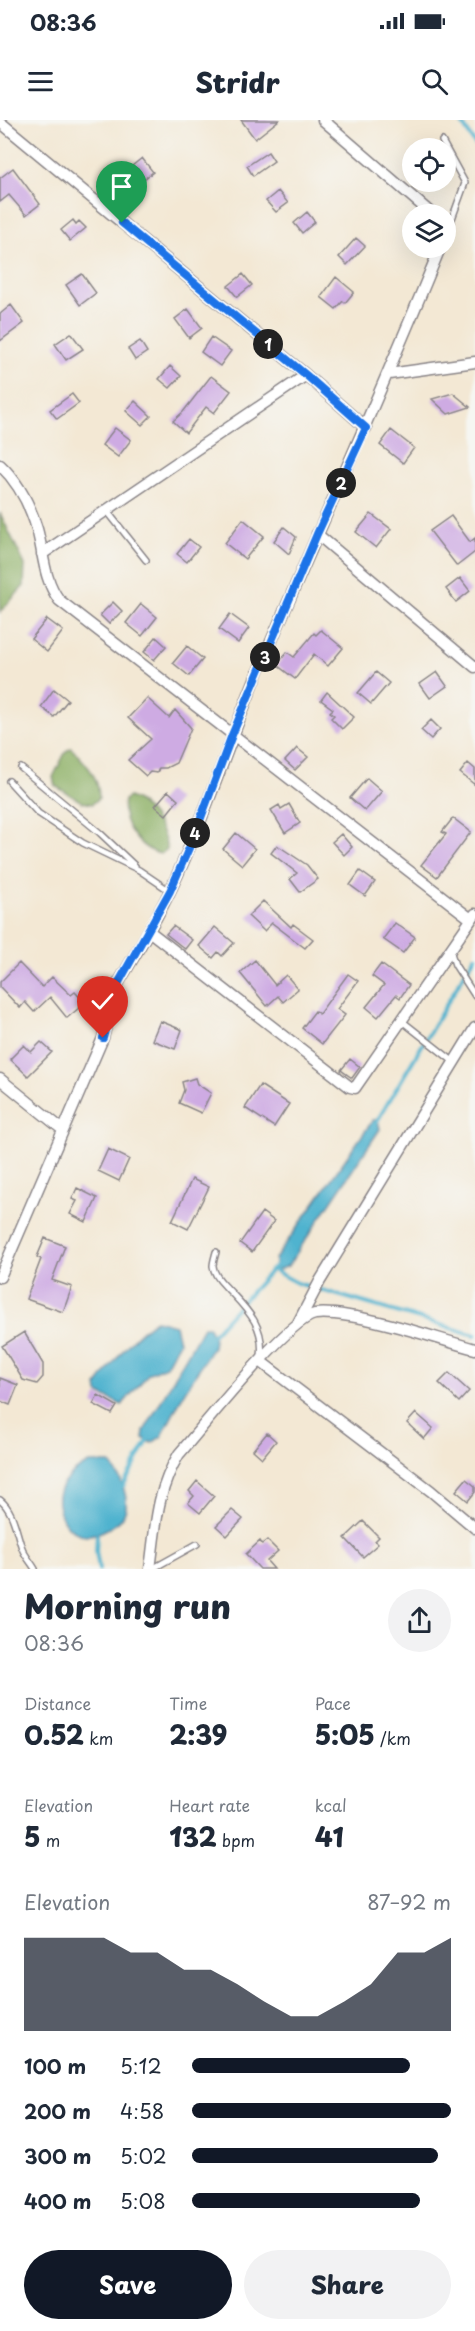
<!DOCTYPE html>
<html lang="en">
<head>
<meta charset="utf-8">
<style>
  :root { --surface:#fff; --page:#f2f2f3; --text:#1f2937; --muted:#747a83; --accent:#111827 }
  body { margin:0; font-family:"Playpen Sans",sans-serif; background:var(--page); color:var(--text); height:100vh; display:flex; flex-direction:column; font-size:22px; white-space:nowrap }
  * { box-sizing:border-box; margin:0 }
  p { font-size:20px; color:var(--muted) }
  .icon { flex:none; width:33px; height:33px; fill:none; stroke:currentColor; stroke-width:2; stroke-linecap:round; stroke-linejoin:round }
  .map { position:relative; height:1449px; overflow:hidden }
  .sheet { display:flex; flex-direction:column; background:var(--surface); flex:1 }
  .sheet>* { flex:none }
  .tools { position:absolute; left:402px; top:18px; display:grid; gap:12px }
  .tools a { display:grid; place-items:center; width:54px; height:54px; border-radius:50%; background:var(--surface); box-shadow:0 6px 24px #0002; font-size:30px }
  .pin { position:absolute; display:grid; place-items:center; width:51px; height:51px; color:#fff; margin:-62px -26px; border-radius:50% 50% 50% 0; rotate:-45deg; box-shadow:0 0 6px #0007 }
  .pin .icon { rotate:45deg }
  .km { position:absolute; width:30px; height:30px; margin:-15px; border-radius:50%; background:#222; color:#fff; font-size:16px; line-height:30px; text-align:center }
  .round { display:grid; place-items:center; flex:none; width:63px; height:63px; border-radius:32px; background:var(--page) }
  .headline { display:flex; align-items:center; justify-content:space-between; height:102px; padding:0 24px }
  h1 { font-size:33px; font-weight:800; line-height:45px }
  .figures { display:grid; grid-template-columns:repeat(3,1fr); gap:9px; height:102px; padding:6px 24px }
  .figures div { display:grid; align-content:center }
  .figures b { font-size:26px; font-weight:800 }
  .figures small { font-size:16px; font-weight:400 }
  .figures p { font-size:16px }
  .chart { height:168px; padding:12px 24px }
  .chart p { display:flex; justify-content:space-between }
  .chart svg { width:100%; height:108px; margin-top:6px; fill:var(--accent); opacity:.7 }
  .action { display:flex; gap:12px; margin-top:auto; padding:12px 24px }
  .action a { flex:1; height:69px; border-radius:36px; background:var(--accent); color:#fff; font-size:24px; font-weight:800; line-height:69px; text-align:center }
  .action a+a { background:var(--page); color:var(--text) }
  ul { padding:0 24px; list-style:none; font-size:20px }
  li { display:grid; grid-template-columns:96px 72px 1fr; align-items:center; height:45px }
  li i { height:15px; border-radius:8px; background:var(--accent) }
  .status { display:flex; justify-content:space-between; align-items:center; height:42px; padding:0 30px; background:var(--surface); direction:ltr }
  .status svg { height:16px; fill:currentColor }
  header { display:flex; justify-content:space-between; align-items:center; height:78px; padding:0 24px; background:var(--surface); font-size:27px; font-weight:800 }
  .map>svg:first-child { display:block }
  .forest { fill:#8aae62; stroke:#56684e; stroke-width:1.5 }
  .water { fill:#50b3cf; stroke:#396a85; stroke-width:1.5 }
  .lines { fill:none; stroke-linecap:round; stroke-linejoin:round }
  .stream { stroke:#50b3cf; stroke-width:4 }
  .building { fill:#ceabe3 }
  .service-casing { stroke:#8a8588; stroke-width:8 }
  .minor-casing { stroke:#8a8588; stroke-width:13 }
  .service { stroke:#fff; stroke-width:5 }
  .minor { stroke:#fff; stroke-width:10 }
  .route-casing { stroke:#fff; stroke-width:12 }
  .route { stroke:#1a73e8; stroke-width:8 }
</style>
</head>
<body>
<div class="status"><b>08:36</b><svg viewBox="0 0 49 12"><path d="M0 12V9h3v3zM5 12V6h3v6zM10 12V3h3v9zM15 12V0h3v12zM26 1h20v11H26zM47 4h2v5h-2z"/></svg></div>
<header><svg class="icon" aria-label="menu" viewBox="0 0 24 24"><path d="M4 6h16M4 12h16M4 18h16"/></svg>Stridr<svg class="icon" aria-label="search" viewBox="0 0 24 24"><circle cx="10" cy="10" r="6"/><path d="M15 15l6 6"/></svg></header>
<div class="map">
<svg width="475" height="1449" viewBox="0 0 475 1449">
  <rect width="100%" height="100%" fill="#f6f6f2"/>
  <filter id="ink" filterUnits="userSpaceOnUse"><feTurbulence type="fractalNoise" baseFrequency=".0167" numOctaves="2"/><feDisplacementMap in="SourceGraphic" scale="12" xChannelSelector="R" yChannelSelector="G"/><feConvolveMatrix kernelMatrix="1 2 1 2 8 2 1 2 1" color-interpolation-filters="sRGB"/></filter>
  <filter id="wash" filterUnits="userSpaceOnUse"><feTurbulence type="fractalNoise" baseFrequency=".008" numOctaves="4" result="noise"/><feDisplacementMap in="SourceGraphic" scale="24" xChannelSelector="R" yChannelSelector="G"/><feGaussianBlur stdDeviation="1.35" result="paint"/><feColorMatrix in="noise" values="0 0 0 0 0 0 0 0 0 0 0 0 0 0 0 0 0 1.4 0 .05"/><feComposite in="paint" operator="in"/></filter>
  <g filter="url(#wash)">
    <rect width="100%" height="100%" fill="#f3e8d4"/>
    <path class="forest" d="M0 393 25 445 24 466 0 492Z
      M71 628C86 643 99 656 99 678L92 684 82 682 55 666 53 657 66 631Z
      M129 677C148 684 164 709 167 729L161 734C138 729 120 703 124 680Z"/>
    <path class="water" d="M373 1000H378L380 1009 288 1146 278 1150 275 1147V1139Z
      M156 1200 175 1205 179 1222 166 1246 149 1253 122 1285 98 1273 97 1265C115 1241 131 1216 156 1200Z
      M203 1207H209L214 1219 213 1227 185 1271 162 1316 152 1323 143 1318 144 1311Z
      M89 1343H109C120 1354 133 1382 122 1398 119 1402 112 1407 107 1409 83 1423 62 1411 58 1384 55 1365 75 1350 89 1343Z"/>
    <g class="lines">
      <path class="stream" d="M460 0 475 24
        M376 1003 475 836
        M273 1150 297 1163 475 1215
        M209 1218 277 1144
        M123 1366 150 1317
        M97 1415 96 1431 99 1449"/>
    </g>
    <g id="blocks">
      <path class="building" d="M241 0H279L255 19Z
        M268 32 274 41 253 56 247 46Z
        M142 38 153 52 132 68 122 54Z
        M13 48 40 84 26 95 9 75 0 82V58Z
        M278 71 288 83 276 92 266 81Z
        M307 92 315 102 302 113 294 103Z
        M73 100 76 104 79 101 86 108 70 121 61 110Z
        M356 118 365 126 347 145 339 137Z
        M82 154 96 173 80 185 66 165Z
        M243 154 252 165 237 177 228 166Z
        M336 157 354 172 345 183 343 181 336 189 321 177Z
        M11 185 24 203 0 221V194Z
        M188 189 202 208 189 218 175 199Z
        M71 213 83 229 66 240 55 224Z
        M211 217 231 231 220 246 201 232Z
        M140 221 147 232 135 240 128 229Z
        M170 246 181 256 170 268 159 259Z
        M211 256 231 271 214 293 206 287 186 313 173 301 183 292Z
        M453 273 470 287 448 294 432 279Z
        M72 274 79 283 57 299 50 290Z
        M135 281 151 296 142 305 126 291Z
        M115 308 131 320 118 337 102 325Z
        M391 310 414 328 403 343 380 325Z
        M371 394 391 409 376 428 356 412Z
        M451 396 470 422 475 418V432L457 446 430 411Z
        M243 399 264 416 245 439 225 423Z
        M284 407 296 417 289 434 274 421Z
        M189 419 199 427 187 442 177 434Z
        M460 458 470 471 456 482 446 469Z
        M113 482 122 491 109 504 100 495Z
        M141 484 157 497 142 516 126 503Z
        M230 494 249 508 238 523 219 509Z
        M47 499 63 511 47 532 31 519Z
        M321 510 343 528 328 546 314 534 295 559 277 545 287 532 294 537 314 513 316 515Z
        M156 517 166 526 154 540 144 532Z
        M187 526 203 539 189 556 173 543Z
        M376 552 389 563 371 584 358 573Z
        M437 552 447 566 430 578 420 564Z
        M54 569 68 580 54 597 41 587Z
        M327 572 354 597 342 609 331 598 334 595 330 592 333 589 321 580Z
        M147 578 169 598 175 590 191 608 176 643 166 648H159L157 653 150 652 146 656 128 640 151 619 128 598Z
        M431 600 440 609 431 619 421 610Z
        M297 628 308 637 295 650 285 641Z
        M468 643 475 649V665L460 653Z
        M367 658 382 671 365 691 350 678Z
        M168 671 178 680 166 695 155 686Z
        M289 684 300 703 285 713 271 690 279 685 281 689Z
        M453 698 471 712 437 757 421 745 446 714 442 712Z
        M236 713 255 729 242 745 223 729Z
        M341 714 352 727 344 735 332 722Z
        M277 725 307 745 318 759 300 772 290 759 297 753 271 733Z
        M360 751 375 762 365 776 350 765Z
        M263 781 291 807 293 804 313 819 305 828 272 803 264 811 248 796Z
        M395 803 415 817 403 833 383 819Z
        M173 806 192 820 185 829 166 814Z
        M215 807 234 823 222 836 218 832 213 838 199 826Z
        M255 840 275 865 286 855 298 869 283 882 278 876 267 886 240 853Z
        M19 843 42 867 52 857 71 875 75 872 85 883 67 898 50 877 34 892 25 882 20 888 0 867V862Z
        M381 844 409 865 400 878 396 875 378 897 366 887 384 865 372 856Z
        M348 854 358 861 337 889 345 895 322 924 302 908 315 891 319 894Z
        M160 901 182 910 175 929 152 920Z
        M41 922 52 932 28 956 10 939 24 925 31 932Z
        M350 939 360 947 352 958 341 950Z
        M195 958 197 964 211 973 201 993 179 983 184 970 182 962Z
        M260 965 289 984 274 1007 245 988Z
        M108 1029 129 1039 119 1061 98 1051Z
        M192 1059 209 1067 188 1109 172 1101Z
        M77 1068 97 1078 86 1102 70 1094 77 1081 72 1079Z
        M262 1092 274 1101 252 1132 240 1123Z
        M45 1118 65 1126 52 1160 72 1167 63 1192 26 1179 41 1139 37 1137Z
        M24 1212 43 1244V1257L37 1264 23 1260 2 1226Z
        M449 1253 469 1271 459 1282 439 1263Z
        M0 1258 18 1265 10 1285 0 1281Z
        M98 1275 117 1286 112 1294 93 1284Z
        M416 1293 433 1308 424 1319 407 1303Z
        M267 1313 276 1321 262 1338 253 1330Z
        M466 1359 475 1366V1372L468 1381 456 1371Z
        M197 1361 214 1376 200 1393 188 1383 194 1376 189 1371Z
        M232 1390 243 1399 227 1416 216 1406Z
        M363 1401 379 1417 375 1421 378 1424 363 1437 345 1418Z
        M267 1420 278 1431 267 1441 274 1449H260L246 1434 260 1421 262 1424Z"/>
    </g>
  </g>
  <g filter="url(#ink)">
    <use href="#blocks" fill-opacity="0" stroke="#8a8588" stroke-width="1.5"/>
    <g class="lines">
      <g class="service-casing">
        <path id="service" d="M442 21 465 63 449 107
          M107 391 146 440
          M21 648 100 713 135 746
          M9 661 38 693 83 723 139 750 170 771
          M450 830 455 845 475 876
          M402 901 454 942
          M216 1132C215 1136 213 1142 213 1146 214 1154 220 1161 225 1166 245 1188 265 1204 261 1236
          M0 1380C14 1391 16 1412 22 1428 25 1436 31 1442 35 1449
          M152 1449 197 1424"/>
      </g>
      <g class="minor-casing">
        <path id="minor" d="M323 0 432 94
          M0 2 306 255 366 308
          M446 106 448 109 446 115
          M389 254 475 242
          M0 345C18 362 30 385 37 409 44 434 43 458 59 480L471 799
          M317 414 475 547
          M42 434 306 255
          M149 811 350 967 355 968 475 794
          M0 959 63 1010
          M0 1157 103 918 113 875 119 862C137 832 155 802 170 771 204 700 228 624 258 552 319 410 382 270 440 128
          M298 1203 320 1161 475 908
          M260 1241 431 1371 475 1408
          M150 1449C156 1406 156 1372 179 1334 202 1308 287 1200 315 1194 329 1192 342 1195 356 1197 396 1204 435 1218 475 1229"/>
      </g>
      <use href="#service" class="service"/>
      <use href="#minor" class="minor"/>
    </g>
  </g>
  <g class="lines" filter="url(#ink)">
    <g class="route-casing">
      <path id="route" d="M103 918 114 875 119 862 170 771 193 719 232 615 317 414 366 308 306 255 122 103"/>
    </g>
    <use href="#route" class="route"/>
  </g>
</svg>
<div class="tools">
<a><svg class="icon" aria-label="locate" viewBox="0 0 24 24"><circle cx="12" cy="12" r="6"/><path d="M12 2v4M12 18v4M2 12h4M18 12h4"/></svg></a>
<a><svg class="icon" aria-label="layers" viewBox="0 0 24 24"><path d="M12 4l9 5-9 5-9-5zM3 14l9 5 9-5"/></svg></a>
</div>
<div class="pin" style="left:122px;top:103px;background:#1e9e55"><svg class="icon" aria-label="arrive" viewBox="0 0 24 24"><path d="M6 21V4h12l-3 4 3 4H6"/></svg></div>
<div class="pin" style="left:103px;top:918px;background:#d93025"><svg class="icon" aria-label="check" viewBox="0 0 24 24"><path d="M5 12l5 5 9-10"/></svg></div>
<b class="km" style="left:268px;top:224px">1</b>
<b class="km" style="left:341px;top:363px">2</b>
<b class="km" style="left:265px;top:537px">3</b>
<b class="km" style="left:195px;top:713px">4</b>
</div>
<section class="sheet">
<div class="headline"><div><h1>Morning run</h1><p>08:36</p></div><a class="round"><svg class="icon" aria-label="share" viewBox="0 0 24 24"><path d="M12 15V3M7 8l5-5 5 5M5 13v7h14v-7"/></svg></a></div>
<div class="figures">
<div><p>Distance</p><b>0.52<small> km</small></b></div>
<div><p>Time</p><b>2:39</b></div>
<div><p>Pace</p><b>5:05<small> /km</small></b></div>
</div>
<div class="figures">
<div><p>Elevation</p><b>5<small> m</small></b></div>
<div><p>Heart rate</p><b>132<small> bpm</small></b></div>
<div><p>kcal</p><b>41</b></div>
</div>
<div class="chart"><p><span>Elevation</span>87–92 m</p>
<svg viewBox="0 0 160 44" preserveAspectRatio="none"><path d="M0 44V6L10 6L20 6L30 6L40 12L50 12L60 19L70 19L80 25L90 32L100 38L110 38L120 32L130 25L140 12L150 12L160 6V44z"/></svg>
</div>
<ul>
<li><b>100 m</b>5:12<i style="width:84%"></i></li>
<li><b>200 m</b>4:58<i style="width:100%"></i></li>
<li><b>300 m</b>5:02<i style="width:95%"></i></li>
<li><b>400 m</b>5:08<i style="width:88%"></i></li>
</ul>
<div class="action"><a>Save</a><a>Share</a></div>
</section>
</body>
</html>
